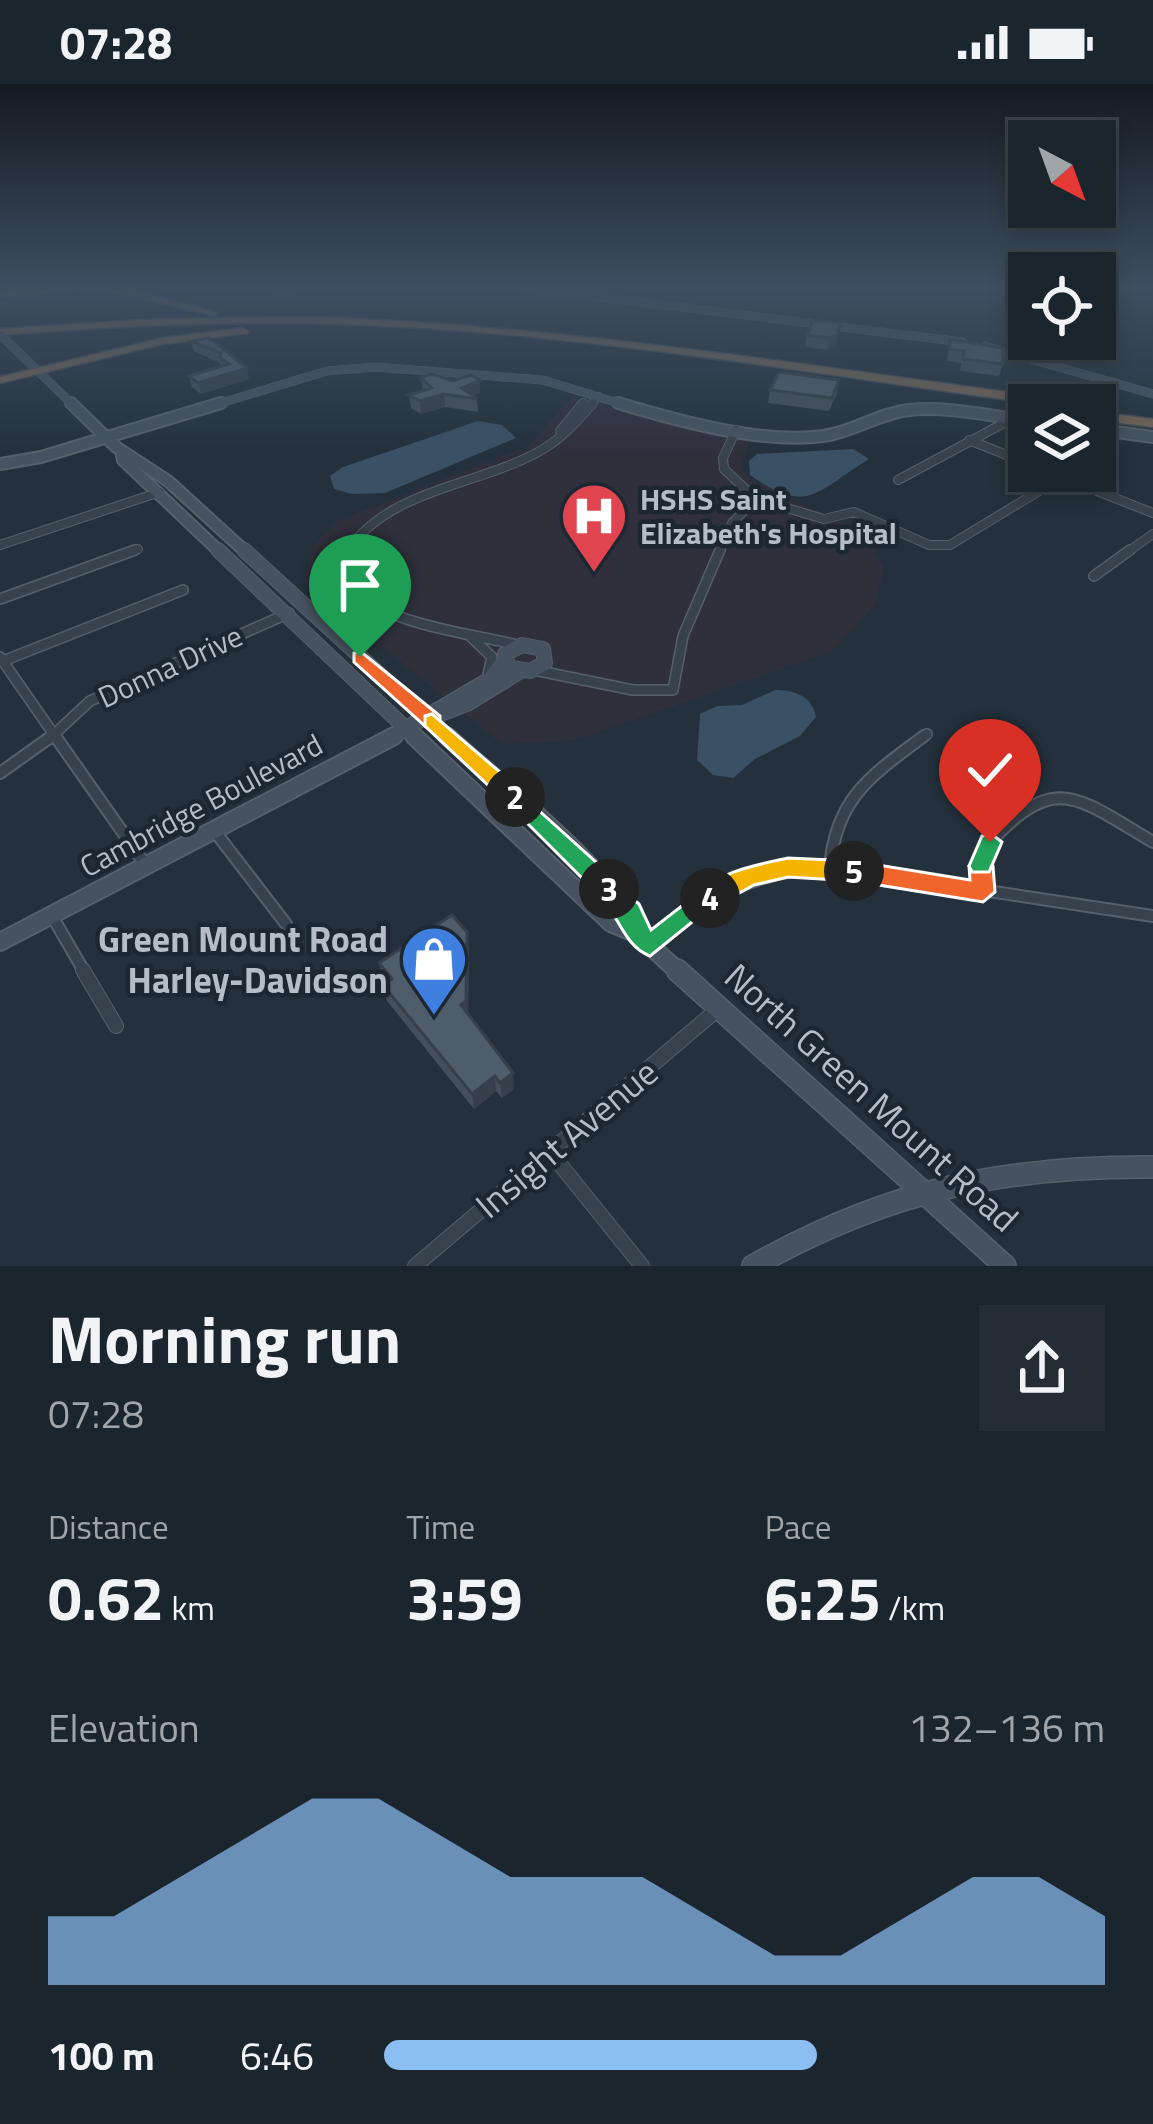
<!DOCTYPE html>
<html lang="en">
<head>
<meta charset="utf-8">
<style>
  :root { --surface:#1b252d; --page:#242d35; --text:#f1f3f6; --muted:#a0a5aa; --line:#394249; --accent:#8cbef4 }
  body { margin:0; font-family:"Titillium Web",sans-serif; background:var(--page); color:var(--text); height:100vh; display:flex; flex-direction:column; font-size:45px; white-space:nowrap }
  * { box-sizing:border-box; margin:0 }
  p { font-size:39px; color:var(--muted) }
  .icon { flex:none; width:66px; height:66px; fill:none; stroke:currentColor; stroke-width:2; stroke-linecap:round; stroke-linejoin:round }
  .map { position:relative; height:1182px; overflow:hidden }
  .drawer { display:flex; flex-direction:column; background:var(--surface); flex:1 }
  .drawer>* { flex:none }
  .needle { width:78px; rotate:139deg }
  .tools { position:absolute; left:1008px; top:36px; display:grid; gap:24px }
  .tools a { display:grid; place-items:center; width:108px; height:108px; border-radius:0px; background:var(--surface); box-shadow:0 6px 18px #0003,0 0 0 3px var(--line); font-size:60px }
  .pin { position:absolute; display:grid; place-items:center; width:102px; height:102px; color:#fff; margin:-123px -51px; border-radius:50% 50% 50% 0; rotate:-45deg; box-shadow:0 0 12px #0007 }
  .pin .icon { rotate:45deg }
  .km { position:absolute; width:60px; height:60px; margin:-30px; border-radius:50%; background:#222; color:#fff; font-size:33px; line-height:60px; text-align:center }
  .round { display:grid; place-items:center; flex:none; width:126px; height:126px; border-radius:0px; background:var(--page) }
  .headline { display:flex; align-items:center; justify-content:space-between; height:204px; padding:0 48px }
  h1 { font-size:66px; font-weight:700; line-height:90px }
  .metrics { display:grid; grid-template-columns:repeat(3,1fr); gap:18px; height:204px; padding:12px 48px }
  .metrics div { display:grid; align-content:center }
  .metrics b { font-size:60px; font-weight:700 }
  .metrics small { font-size:33px; font-weight:400 }
  .metrics p { font-size:33px }
  .chart { height:336px; padding:24px 48px }
  .chart p { display:flex; justify-content:space-between }
  .chart svg { width:100%; height:216px; margin-top:12px; fill:var(--accent); opacity:.7 }
  ul { padding:0 48px; list-style:none; font-size:39px }
  li { display:grid; grid-template-columns:192px 144px 1fr; align-items:center; height:90px }
  li i { height:30px; border-radius:15px; background:var(--accent) }
  .status { display:flex; justify-content:space-between; align-items:center; height:84px; padding:0 60px; background:var(--surface); direction:ltr }
  .status svg { height:33px; fill:currentColor }
  .map>svg:first-child { display:block }
  .medical { fill:#30303d }
  .water { fill:#3a5064 }
  .lines { fill:none; stroke-linecap:round; stroke-linejoin:round }
  .street-far4-casing { stroke:#56606a; stroke-width:8 }
  .street-far3-casing { stroke:#56606a; stroke-width:10 }
  .street-far2-casing { stroke:#56606a; stroke-width:12 }
  .street-far1-casing { stroke:#56606a; stroke-width:14 }
  .street-casing { stroke:#56606a; stroke-width:16 }
  .secondary-far4-casing { stroke:#56606a; stroke-width:9 }
  .secondary-far3-casing { stroke:#56606a; stroke-width:14 }
  .secondary-far2-casing { stroke:#56606a; stroke-width:16 }
  .secondary-far1-casing { stroke:#56606a; stroke-width:20 }
  .secondary-casing { stroke:#56606a; stroke-width:24 }
  .highway-casing { stroke:#434d57; stroke-width:3 }
  .street-far4 { stroke:#38424c; stroke-width:6 }
  .street-far3 { stroke:#38424c; stroke-width:8 }
  .street-far2 { stroke:#38424c; stroke-width:9 }
  .street-far1 { stroke:#38424c; stroke-width:10 }
  .street { stroke:#38424c; stroke-width:14 }
  .secondary-far4 { stroke:#46525f; stroke-width:8 }
  .secondary-far3 { stroke:#46525f; stroke-width:10 }
  .secondary-far2 { stroke:#46525f; stroke-width:14 }
  .secondary-far1 { stroke:#46525f; stroke-width:16 }
  .secondary { stroke:#46525f; stroke-width:21 }
  .highway { fill:#726455; fill-rule:evenodd }
  .secondary-bridge-casing { stroke:#56606a; stroke-width:9; stroke-linecap:butt }
  .secondary-bridge { stroke:#46525f; stroke-width:8 }
  .wall { fill:#444f5b }
  .shaded-wall { fill:#37404a }
  .building { fill:#4f5c6a; stroke:#37404a; stroke-width:3 }
  .split-1 { fill:#f0652b; stroke:#fff; stroke-width:3 }
  .split-2 { fill:#f5b400; stroke:#fff; stroke-width:3 }
  .split-3 { fill:#22a559; stroke:#fff; stroke-width:3 }
  .split-4 { fill:#22a559; stroke:#fff; stroke-width:3 }
  .split-5 { fill:#f5b400; stroke:#fff; stroke-width:3 }
  .split-6 { fill:#f0652b; stroke:#fff; stroke-width:3 }
  .split-7 { fill:#22a559; stroke:#fff; stroke-width:3 }
  .labels { text-anchor:middle; dominant-baseline:central; stroke-width:9; stroke-linejoin:round; paint-order:stroke }
  .poi-label { font-size:30px; font-weight:bold; fill:#b4bdc8; stroke:#1d2731; text-anchor:start }
  .street-label { font-size:30px; fill:#b4bdc8; stroke:#1d2731 }
  .near-poi-label { font-size:36px; font-weight:bold; fill:#b4bdc8; stroke:#1d2731; text-anchor:end }
  .near-street-label { font-size:36px; fill:#b4bdc8; stroke:#1d2731 }
</style>
</head>
<body>
<div class="status"><b>07:28</b><svg viewBox="0 0 49 12"><path d="M0 12V9h3v3zM5 12V6h3v6zM10 12V3h3v9zM15 12V0h3v12zM26 1h20v11H26zM47 4h2v5h-2z"/></svg></div>
<div class="map">
<svg width="1153" height="1182" viewBox="0 0 1153 1182">
  <rect width="100%" height="100%" fill="#24313c"/>
  <path class="medical" d="M573 312 664 339 750 356 740 384 754 397 847 441 870 460 884 484 875 521 831 568 575 656 502 660 304 499 311 464 337 437 528 362Z"/>
  <path class="water" d="M478 337 502 341 516 354 385 409 351 410 334 405 330 392 343 383Z
    M853 365 869 375C816 408 807 432 750 391L749 377 757 370Z
    M775 606C794 606 813 612 816 633L800 652 755 675 733 694 713 691 697 676 700 630 717 622 742 621Z"/>
  <g class="lines">
    <g class="street-far4-casing">
      <path id="street-far4" d="M591 322 599 312"/>
    </g>
    <g class="street-far3-casing">
      <path id="street-far3" d="M560 347 583 319
        M969 356 1029 380
        M1095 373 1104 368
        M1046 387 1153 429
        M898 396 1004 339
        M756 415 824 435 854 428 929 461H950L1072 387
        M0 461 160 408
        M126 469 138 465
        M346 469C390 402 481 403 545 364 563 353 579 335 593 319
        M719 469 732 439 756 415 724 385 723 374 736 346
        M1126 469 1153 450"/>
    </g>
    <g class="street-far2-casing">
      <path id="street-far2" d="M348 466 344 497C384 542 461 547 517 561
        M1094 492 1130 466
        M0 515 135 466
        M471 553 492 573 488 591
        M0 573 57 655
        M3 577 183 506
        M534 586 633 606H673L683 552 720 466
        M49 655 90 617 289 529
        M920 655 927 650"/>
    </g>
    <g class="street-far1-casing">
      <path id="street-far1" d="M55 652 145 780
        M0 689 52 652
        M213 745 286 840
        M830 783C836 713 872 691 924 652
        M983 809V766C1054 687 1072 710 1153 758
        M52 832 85 889
        M650 861C712 813 750 787 830 783L1153 832"/>
    </g>
    <g class="street-casing">
      <path id="street" d="M83 886 116 942
        M550 1068 642 1182
        M415 1182 718 925"/>
    </g>
    <g class="secondary-far4-casing">
      <path id="secondary-far4" d="M516 203 963 258
        M11 261 74 322
        M985 262 1153 310
        M211 322 327 287 375 283 543 296 628 322"/>
    </g>
    <g class="secondary-far3-casing">
      <path id="secondary-far3" d="M71 319 116 363 168 397 247 469
        M618 319C678 337 767 362 829 351 856 346 881 329 909 326 948 322 990 332 1029 337
        M1095 345 1153 353
        M121 367 123 376 221 469
        M0 380 41 373 221 319"/>
    </g>
    <g class="secondary-far2-casing">
      <path id="secondary-far2" d="M218 466 417 655
        M244 466 450 655
        M522 561 543 565 545 579 530 587 508 583 505 570Z
        M433 633 469 619 519 588
        M388 655 490 595 504 577"/>
    </g>
    <g class="secondary-far1-casing">
      <path id="secondary-far1" d="M414 652 611 839 637 850 680 889
        M447 652C496 697 618 791 637 850
        M0 858 394 652"/>
    </g>
    <g class="secondary-casing">
      <path id="secondary" d="M677 886 1005 1182
        M753 1182C886 1107 1001 1082 1153 1083"/>
    </g>
    <g class="highway-casing">
      <path id="highway" d="M41 203H121L219 229 214 232 120 209 76 206 0 213V207Z
        M315 233C570 242 822 284 1074 317L1080 321H1047C820 291 594 251 366 241 243 236 122 241 0 251V245L158 235Z
        M243 244 248 247 247 249 163 260 0 299V293L163 254Z
        M1095 328 1153 335V343L1095 336Z"/>
    </g>
    <use href="#street-far4" class="street-far4"/>
    <use href="#street-far3" class="street-far3"/>
    <use href="#street-far2" class="street-far2"/>
    <use href="#street-far1" class="street-far1"/>
    <use href="#street" class="street"/>
    <use href="#secondary-far4" class="secondary-far4"/>
    <use href="#secondary-far3" class="secondary-far3"/>
    <use href="#secondary-far2" class="secondary-far2"/>
    <use href="#secondary-far1" class="secondary-far1"/>
    <use href="#secondary" class="secondary"/>
    <use href="#highway" class="highway"/>
    <g class="secondary-bridge-casing">
      <path id="secondary-bridge" d="M0 251 11 261"/>
    </g>
    <use href="#secondary-bridge" class="secondary-bridge"/>
  </g>
  <path class="wall" d="M185 203H219L215 207 186 206Z
    M275 203H297L298 208 292 215H274L272 206Z
    M841 239 835 263 827 266 805 263 807 251Z
    M209 254 249 295 201 310 192 303 189 292 221 282 220 279 194 267 191 257Z
    M950 255 1003 280 999 292 960 287 961 279 947 277Z
    M1046 255H1088L1086 261 1070 272 1043 264Z
    M421 294 453 297 480 296V309L473 312 477 315 478 328 445 323 421 330 411 324 409 311 423 307Z
    M839 296 837 309 829 327 768 319 770 306Z
    M469 863 468 931 514 1005 502 1014 496 1007 474 1025 387 917 383 901 386 899 383 895 379 879Z"/>
  <path class="shaded-wall" d="M293 203H297L298 208 292 215 290 207Z
    M841 239 835 263 827 266 829 254Z
    M1082 255H1088L1086 261 1070 272 1074 260Z
    M247 284 249 295 201 310 198 299Z
    M480 296V309L469 314 462 304Z
    M444 310 445 323 421 330 420 317Z
    M467 848 469 863 468 933 461 921Z
    M513 989 514 1005 502 1014 500 999Z
    M495 992 496 1007 474 1025 472 1010Z"/>
  <path class="building" d="M275 203H293L290 207 272 206Z
    M813 236 841 239 837 251 829 254 807 251Z
    M209 254 247 284 198 299 189 292 229 280 219 273 221 269 191 257Z
    M950 255 1003 264V280L963 275 964 267 950 265Z
    M1058 255H1082L1074 260Z
    M779 288 839 296 832 314 770 306Z
    M431 290 453 297 471 291 480 296 462 304 477 315 444 310 420 317 409 311 432 304 421 294Z
    M452 831 467 848 466 917 461 921 513 989 500 999 495 992 472 1010 383 901 392 895 379 879Z"/>
  <linearGradient id="sky" x2="0" y2="1"><stop stop-color="#141b21"/><stop offset="0.55" stop-color="#3f4e61"/><stop offset="1" stop-color="#3f4e61" stop-opacity="0"/></linearGradient>
  <rect width="1153" height="369" fill="url(#sky)"/>
  <path class="split-1" d="M360 567 440 632V642H425L354 578V569Z"/>
  <path class="split-2" d="M432 630 522 707V719H507L425 642V632Z"/>
  <path class="split-3" d="M515 705 618 798V812H600L507 719V707Z"/>
  <path class="split-4" d="M609 795 639 820 651 846 701 807H719L722 814 650 872C624 862 619 832 600 812V798Z"/>
  <path class="split-5" d="M788 774 854 777 866 787 854 797 788 793 754 801 710 825 698 814C716 787 757 781 788 774Z"/>
  <path class="split-6" d="M981 772 993 782 995 808 983 818 854 797 842 787 854 777 970 796 969 782Z"/>
  <path class="split-7" d="M990 749 1002 758 989 788H972L969 782 982 752Z"/>
  <defs>
    <g id="hospital-pin" transform="scale(3.45)"><path d="M0 17L-7.5 6A9.5 9.5 0 1 1 7.5 6Z" fill="#e0444e" stroke="#1d2731"/><path d="M-5-5h3v3.5h4V-5h3V5h-3V1.5h-4V5h-3Z" fill="#fff"/></g>
    <g id="shop-pin" transform="scale(3.45)"><path d="M0 17L-7.5 6A9.5 9.5 0 1 1 7.5 6Z" fill="#3f7fe0" stroke="#1d2731"/><path d="M-5-2.5h2.3a2.7 3.5 0 0 1 5.4 0H5L5.5 6h-11ZM-1.5-2.5h3a1.5 2.3 0 0 0-3 0Z" fill="#fff"/></g>
  </defs>
  <g fill-rule="evenodd">
    <use href="#hospital-pin" x="594" y="432"/>
    <use href="#shop-pin" x="434" y="875"/>
  </g>
  <g class="labels">
    <g class="poi-label">
      <text x="640" y="415">HSHS Saint<tspan x="640" dy="34">Elizabeth's Hospital</tspan></text>
    </g>
    <g class="street-label">
      <text transform="translate(170 582) rotate(-25)">Donna Drive</text>
      <text transform="translate(201 721) rotate(-28)">Cambridge Boulevard</text>
    </g>
    <g class="near-poi-label">
      <text x="388" y="854">Green Mount Road<tspan x="388" dy="41">Harley-Davidson</tspan></text>
    </g>
    <g class="near-street-label">
      <text transform="translate(872 1013) rotate(42)">North Green Mount Road</text>
      <text transform="translate(566 1054) rotate(-40)">Insight Avenue</text>
    </g>
  </g>
</svg>
<div class="tools">
<a><svg class="needle" viewBox="-14 -14 28 28"><path d="M0-13l5 13h-10z" fill="#e53935"/><path d="M0 13l5-13h-10z" fill="#a0a5aa"/></svg></a>
<a><svg class="icon" aria-label="locate" viewBox="0 0 24 24"><circle cx="12" cy="12" r="6"/><path d="M12 2v4M12 18v4M2 12h4M18 12h4"/></svg></a>
<a><svg class="icon" aria-label="layers" viewBox="0 0 24 24"><path d="M12 4l9 5-9 5-9-5zM3 14l9 5 9-5"/></svg></a>
</div>
<div class="pin" style="left:360px;top:573px;background:#1e9e55"><svg class="icon" aria-label="arrive" viewBox="0 0 24 24"><path d="M6 21V4h12l-3 4 3 4H6"/></svg></div>
<div class="pin" style="left:990px;top:758px;background:#d93025"><svg class="icon" aria-label="check" viewBox="0 0 24 24"><path d="M5 12l5 5 9-10"/></svg></div>
<b class="km" style="left:515px;top:713px">2</b>
<b class="km" style="left:609px;top:805px">3</b>
<b class="km" style="left:710px;top:814px">4</b>
<b class="km" style="left:854px;top:787px">5</b>
</div>
<section class="drawer">
<div class="headline"><div><h1>Morning run</h1><p>07:28</p></div><a class="round"><svg class="icon" aria-label="share" viewBox="0 0 24 24"><path d="M12 15V3M7 8l5-5 5 5M5 13v7h14v-7"/></svg></a></div>
<div class="metrics">
<div><p>Distance</p><b>0.62<small> km</small></b></div>
<div><p>Time</p><b>3:59</b></div>
<div><p>Pace</p><b>6:25<small> /km</small></b></div>
</div>
<div class="chart"><p><span>Elevation</span>132–136 m</p>
<svg viewBox="0 0 160 44" preserveAspectRatio="none"><path d="M0 44V30L10 30L20 22L30 14L40 6L50 6L60 14L70 22L80 22L90 22L100 30L110 38L120 38L130 30L140 22L150 22L160 30V44z"/></svg>
</div>
<ul>
<li><b>100 m</b>6:46<i style="width:60%"></i></li>
</ul>
</section>
</body>
</html>
